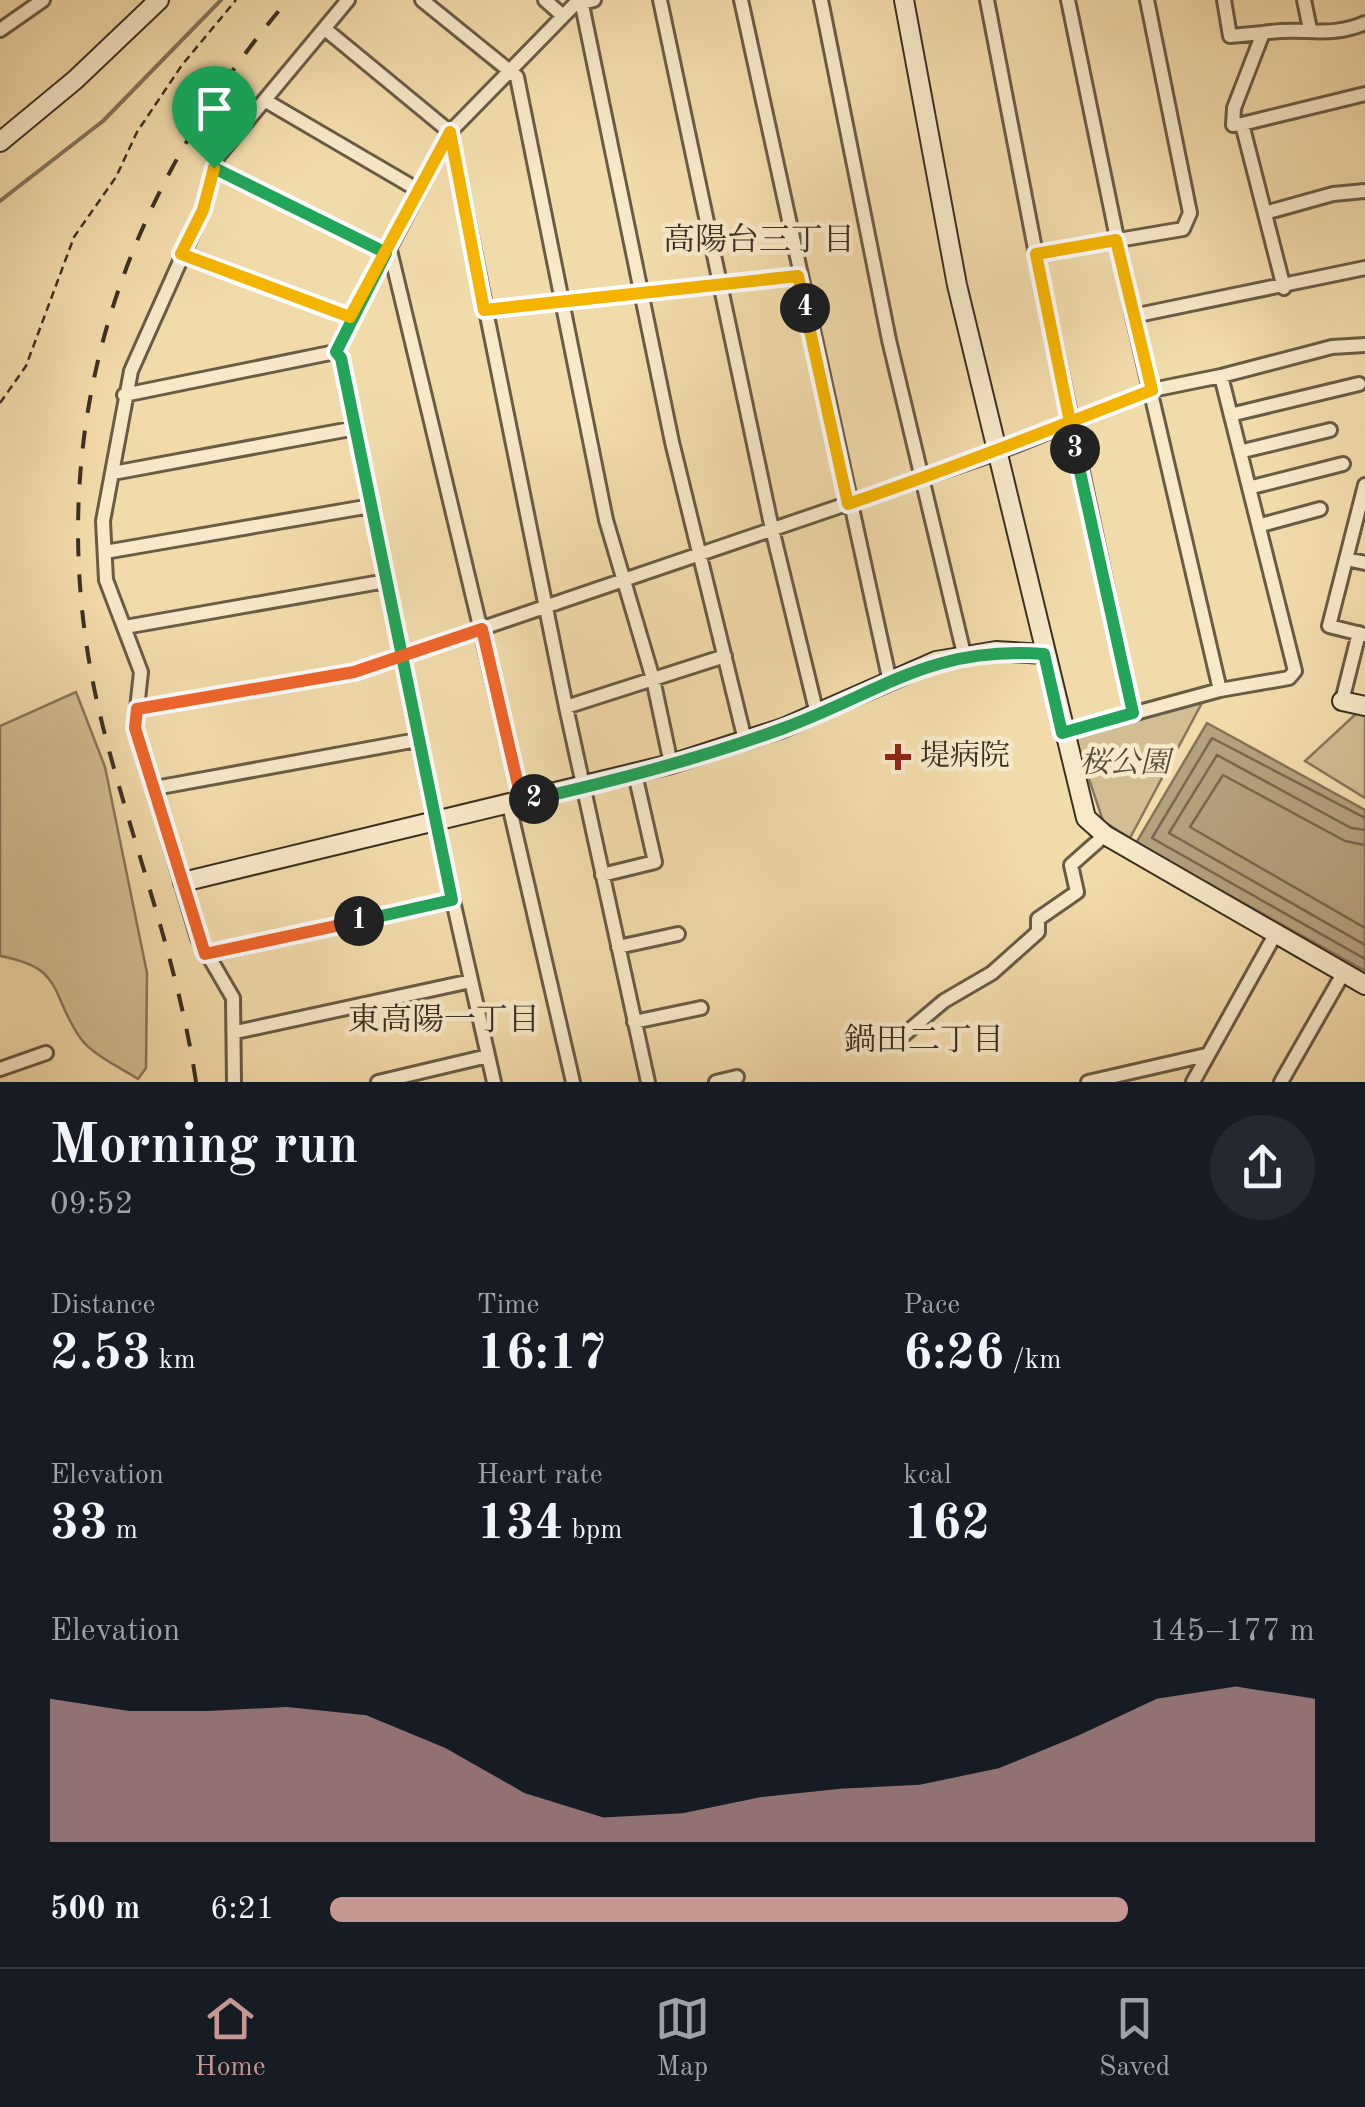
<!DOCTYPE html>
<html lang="en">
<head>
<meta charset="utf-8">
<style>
  :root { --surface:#171b24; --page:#242831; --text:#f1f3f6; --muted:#9ea1a6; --line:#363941; --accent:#c59692 }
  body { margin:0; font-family:"Old Standard TT","Noto Serif JP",serif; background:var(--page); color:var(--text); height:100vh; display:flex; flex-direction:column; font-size:38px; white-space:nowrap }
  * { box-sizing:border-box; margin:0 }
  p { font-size:32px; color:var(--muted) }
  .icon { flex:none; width:55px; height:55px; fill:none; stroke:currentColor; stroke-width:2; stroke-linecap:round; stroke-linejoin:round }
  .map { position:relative; height:1082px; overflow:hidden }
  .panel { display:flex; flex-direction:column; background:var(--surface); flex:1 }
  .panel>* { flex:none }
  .pin { position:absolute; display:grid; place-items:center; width:85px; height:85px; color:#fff; margin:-102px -42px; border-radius:50% 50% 50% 0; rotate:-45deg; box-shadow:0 0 10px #0007 }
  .pin .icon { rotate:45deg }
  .km { position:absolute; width:50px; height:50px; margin:-25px; border-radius:50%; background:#222; color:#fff; font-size:28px; line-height:50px; text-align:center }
  .round { display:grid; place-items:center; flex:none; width:105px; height:105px; border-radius:52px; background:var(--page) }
  .headline { display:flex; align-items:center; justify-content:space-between; height:170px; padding:0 50px }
  h1 { font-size:55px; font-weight:600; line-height:75px }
  .figures { display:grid; grid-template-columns:repeat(3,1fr); gap:15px; height:170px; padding:10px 50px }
  .figures div { display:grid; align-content:center }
  .figures b { font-size:50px; font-weight:600 }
  .figures small { font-size:28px; font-weight:400 }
  .figures p { font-size:28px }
  .chart { height:280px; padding:20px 50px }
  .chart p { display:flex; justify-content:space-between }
  .chart svg { width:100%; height:180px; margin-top:10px; fill:var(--accent); opacity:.7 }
  ul { padding:0 50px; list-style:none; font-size:32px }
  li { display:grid; grid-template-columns:160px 120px 1fr; align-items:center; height:75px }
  li i { height:25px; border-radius:12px; background:var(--accent) }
  .menu { display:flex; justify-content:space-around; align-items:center; height:140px; border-top:2px solid var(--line); background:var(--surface); font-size:28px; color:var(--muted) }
  .menu a { display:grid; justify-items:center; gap:5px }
  .menu .current { color:var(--accent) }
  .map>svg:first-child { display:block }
  .green { fill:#d3be94; stroke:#88775c; stroke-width:2.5 }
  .water { fill:#b4a17d; stroke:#847459; stroke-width:2.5 }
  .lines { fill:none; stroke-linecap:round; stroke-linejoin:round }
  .shore { stroke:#786850; stroke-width:2.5 }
  .stream { stroke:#847459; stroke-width:4 }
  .street-casing { stroke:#6a5b45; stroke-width:18 }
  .secondary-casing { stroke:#3c3023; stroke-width:22 }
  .path { stroke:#3c3023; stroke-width:2.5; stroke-dasharray:8 5; stroke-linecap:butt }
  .street { stroke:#f7e8c8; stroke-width:12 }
  .secondary { stroke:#f7e8c8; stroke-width:18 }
  .rail { stroke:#3c3023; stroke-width:4; stroke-dasharray:18 18; stroke-linecap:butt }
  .split-1-casing { stroke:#fff; stroke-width:20 }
  .split-2-casing { stroke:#fff; stroke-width:20 }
  .split-3-casing { stroke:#fff; stroke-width:20 }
  .split-4-casing { stroke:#fff; stroke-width:20 }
  .split-5-casing { stroke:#fff; stroke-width:20 }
  .split-1 { stroke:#22a559; stroke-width:12 }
  .split-2 { stroke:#f0652b; stroke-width:12 }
  .split-3 { stroke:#22a559; stroke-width:12 }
  .split-4 { stroke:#f5b400; stroke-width:12 }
  .split-5 { stroke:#f5b400; stroke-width:12 }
  .poi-dot { fill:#8f2418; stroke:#f7e8c8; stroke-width:4 }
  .labels { text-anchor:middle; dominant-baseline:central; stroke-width:9; stroke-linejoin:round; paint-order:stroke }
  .poi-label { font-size:30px; fill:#3c3023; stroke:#f7e8c8; text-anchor:start }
  .park-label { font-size:30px; font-style:italic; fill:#5a4c3a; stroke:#f7e8c8 }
  .neighbourhood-label { font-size:32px; fill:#3c3023; stroke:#f7e8c8 }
</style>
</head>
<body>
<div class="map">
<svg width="1365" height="1082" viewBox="0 0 1365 1082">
  <rect width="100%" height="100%" fill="#f2dbab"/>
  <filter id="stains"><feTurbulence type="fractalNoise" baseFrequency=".002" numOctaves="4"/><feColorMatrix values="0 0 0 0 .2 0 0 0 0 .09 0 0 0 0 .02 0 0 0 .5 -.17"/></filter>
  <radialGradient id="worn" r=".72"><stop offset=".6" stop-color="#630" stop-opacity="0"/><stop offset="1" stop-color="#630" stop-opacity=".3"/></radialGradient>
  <path class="green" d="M76 692 105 767 147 973 146 1068 138 1079C121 1068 93 1055 81 1039 49 994 66 968 0 956V726Z
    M1203 701 1130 838 1103 821 1075 737Z
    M1359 711 1365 712V798L1305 761Z"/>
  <path class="water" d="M1207 723 1365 810V971L1136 843Z"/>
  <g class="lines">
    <path class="shore" d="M1365 818 1212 738 1152 838 1365 959
      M1365 830 1351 828 1217 755 1169 833 1365 945
      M1365 845 1345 841 1223 775 1190 827 1365 928"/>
    <path class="stream" d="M0 201 103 121 221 0"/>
    <g class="street-casing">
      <path id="street" d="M422 0 517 77 606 520 653 679 671 764
        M545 0 563 16
        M581 0 672 442 745 740
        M660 0 772 529 817 714
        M741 0 890 682
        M821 0 889 340 964 654
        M987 0 1036 254
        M1224 0 1230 36 1263 33
        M1304 0 1310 29
        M325 29 450 132 566 707 648 1082
        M0 30 43 0
        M266 101 418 190
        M1242 124 1365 94
        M214 168 386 253
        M1265 213 1333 194 1365 191
        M389 246 522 802
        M181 253 351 317
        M1284 288 1242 124 1233 125 1234 108 1263 33C1302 26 1330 39 1365 23
        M484 310 798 276
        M1133 316 1365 268
        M335 352 341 358 435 821 494 1082
        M335 352 450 132 574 5 594 0
        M1221 376 1332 347 1365 345
        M124 395 335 352
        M1234 414 1359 384
        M1243 451 1330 430
        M113 473 356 428
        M1365 485 1329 626 1365 635
        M1252 487 1343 464
        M1261 525 1320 509
        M105 552 371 506
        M1346 559 1365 563
        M125 627 386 581
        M1342 701 1359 633
        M566 707 725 656
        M137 709 354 672 996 453 1152 390 1221 376 1295 671 1289 678 1220 690
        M1133 713 1036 254 1183 229 1190 213 1147 0
        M1062 733 1220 690 1133 316 1068 0
        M155 788 417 740
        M509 805 573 1082
        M602 875 655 862 635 774
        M618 947 678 934
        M205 955 452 901
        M634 1022 701 1008
        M236 1032 471 981
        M899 1039 944 1001 992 973 1038 932V919L1077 892 1071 865 1105 835
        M0 1069 46 1053
        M234 1082 233 998 198 938 135 727 141 672 106 580 103 521 131 371 203 210 218 156 348 0
        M378 1082 488 1056
        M716 1082 737 1077
        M1088 1082 1206 1055
        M1193 1082 1276 933
        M1281 1082 1344 972"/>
    </g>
    <g class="secondary-casing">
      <path id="secondary" d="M904 0 957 285 1086 818 1105 835 1365 985
        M0 142 75 80 159 0
        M1342 701 1365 706
        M183 882 671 764 783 728 936 661 996 651 1044 654"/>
    </g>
    <path class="path" d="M0 403 26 366 74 237 116 177 137 132 182 65 236 0"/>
    <use href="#street" class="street"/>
    <use href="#secondary" class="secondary"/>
    <path class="rail" d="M196 1082C178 961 134 849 104 731 34 459 109 210 288 0"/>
  </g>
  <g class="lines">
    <g class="split-1-casing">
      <path id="split-1" d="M214 168 386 253 336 352 341 358 452 900 359 921"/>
    </g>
    <g class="split-2-casing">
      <path id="split-2" d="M359 921 205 954 135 728 137 709 354 672 482 629 522 802 534 799"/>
    </g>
    <g class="split-3-casing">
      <path id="split-3" d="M534 799C618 780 703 758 784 728 883 691 931 646 1044 654L1062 733 1133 713 1075 449"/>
    </g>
    <g class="split-4-casing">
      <path id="split-4" d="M805 308 848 504C950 469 1050 430 1152 390L1116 240 1036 254 1070 422 1075 449"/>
    </g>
    <g class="split-5-casing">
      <path id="split-5" d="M214 168 203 210 181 254 350 317 450 132 484 310 798 276 805 308"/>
    </g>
    <use href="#split-1" class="split-1"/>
    <use href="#split-2" class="split-2"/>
    <use href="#split-3" class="split-3"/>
    <use href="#split-4" class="split-4"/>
    <use href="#split-5" class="split-5"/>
  </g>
  <path class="poi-dot" d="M893 742h10v10h10v10h-10v10h-10v-10h-10v-10h10z"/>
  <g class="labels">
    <g class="poi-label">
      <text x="920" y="757">堤病院</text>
    </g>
    <g class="park-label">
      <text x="1125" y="764">桜公園</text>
    </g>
    <g class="neighbourhood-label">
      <text x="759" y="242">高陽台三丁目</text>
      <text x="444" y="1022">東高陽一丁目</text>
      <text x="924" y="1042">鍋田二丁目</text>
    </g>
  </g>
  <rect width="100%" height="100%" filter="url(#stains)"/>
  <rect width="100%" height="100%" fill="url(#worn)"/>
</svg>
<div class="pin" style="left:214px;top:168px;background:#1e9e55"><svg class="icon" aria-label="arrive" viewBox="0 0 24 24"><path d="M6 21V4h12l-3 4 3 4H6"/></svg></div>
<b class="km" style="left:359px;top:921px">1</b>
<b class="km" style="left:534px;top:799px">2</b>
<b class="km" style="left:1075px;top:449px">3</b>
<b class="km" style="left:805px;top:308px">4</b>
</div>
<section class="panel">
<div class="headline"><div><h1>Morning run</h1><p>09:52</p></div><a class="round"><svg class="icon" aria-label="share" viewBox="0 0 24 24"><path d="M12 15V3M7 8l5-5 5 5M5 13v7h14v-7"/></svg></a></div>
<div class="figures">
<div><p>Distance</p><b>2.53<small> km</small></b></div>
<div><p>Time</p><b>16:17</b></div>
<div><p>Pace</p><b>6:26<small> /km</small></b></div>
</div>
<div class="figures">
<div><p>Elevation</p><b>33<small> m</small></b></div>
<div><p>Heart rate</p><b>134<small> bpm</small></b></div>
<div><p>kcal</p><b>162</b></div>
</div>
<div class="chart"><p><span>Elevation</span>145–177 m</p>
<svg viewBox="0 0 160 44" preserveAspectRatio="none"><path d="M0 44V9L10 12L20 12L30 11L40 13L50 21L60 32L70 38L80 37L90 33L100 31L110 30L120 26L130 18L140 9L150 6L160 9V44z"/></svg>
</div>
<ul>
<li><b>500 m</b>6:21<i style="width:81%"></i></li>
</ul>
</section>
<nav class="menu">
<a class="current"><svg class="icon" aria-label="home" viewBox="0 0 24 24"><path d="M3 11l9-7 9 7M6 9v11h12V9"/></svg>Home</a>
<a><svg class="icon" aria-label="map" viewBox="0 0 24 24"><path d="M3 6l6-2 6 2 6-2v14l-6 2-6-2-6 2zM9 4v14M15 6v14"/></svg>Map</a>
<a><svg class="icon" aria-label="saved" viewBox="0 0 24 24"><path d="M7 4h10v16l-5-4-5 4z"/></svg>Saved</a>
</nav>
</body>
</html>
